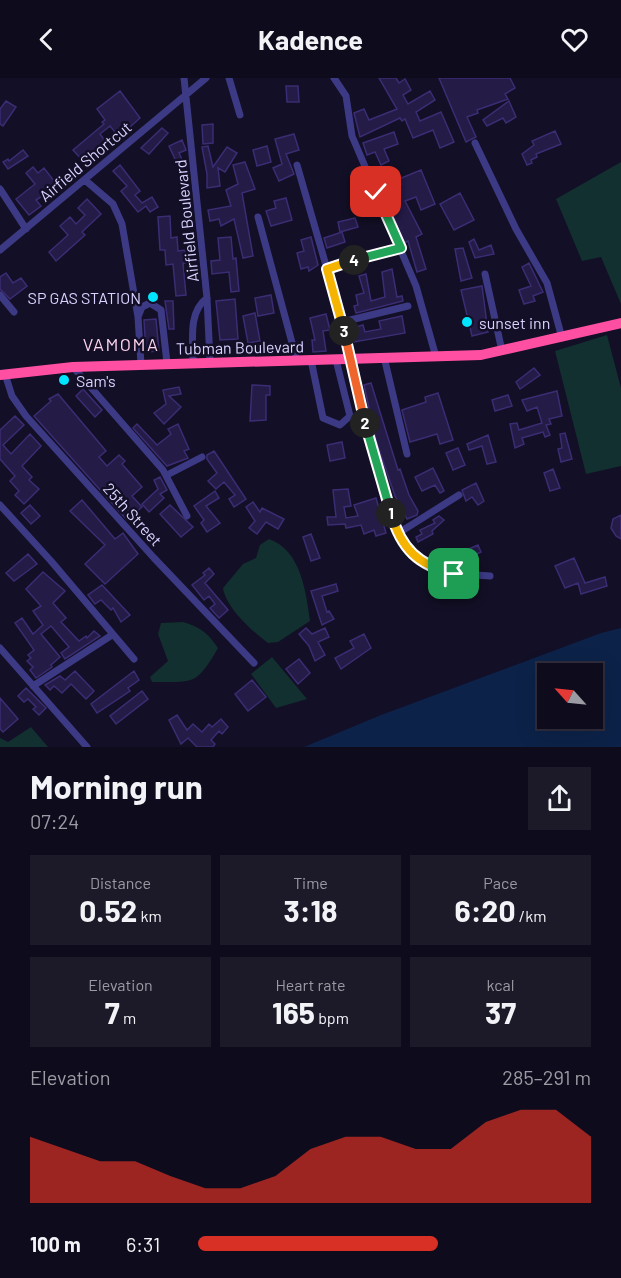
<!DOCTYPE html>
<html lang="en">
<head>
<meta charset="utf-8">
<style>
  :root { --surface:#0e0b1c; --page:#1c1929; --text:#f1f3f6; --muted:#9b9ba3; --line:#2e2b3b; --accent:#d93025 }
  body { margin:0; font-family:Barlow,sans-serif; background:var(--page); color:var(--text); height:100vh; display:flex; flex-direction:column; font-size:22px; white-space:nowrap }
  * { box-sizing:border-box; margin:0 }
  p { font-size:20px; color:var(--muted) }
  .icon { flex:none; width:33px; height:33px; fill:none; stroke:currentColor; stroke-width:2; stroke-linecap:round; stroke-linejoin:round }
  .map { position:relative; height:669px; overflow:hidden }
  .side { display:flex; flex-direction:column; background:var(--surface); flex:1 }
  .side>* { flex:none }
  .needle { width:39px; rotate:297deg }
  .controls { position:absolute; left:537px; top:585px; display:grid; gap:12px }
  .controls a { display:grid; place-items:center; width:66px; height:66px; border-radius:0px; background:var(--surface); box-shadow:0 6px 24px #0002,0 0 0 2px var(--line); font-size:30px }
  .pin { position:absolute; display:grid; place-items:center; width:51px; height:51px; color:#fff; margin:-26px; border-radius:12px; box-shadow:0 3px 9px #0006 }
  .km { position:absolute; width:30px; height:30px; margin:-15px; border-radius:50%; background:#222; color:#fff; font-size:16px; line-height:30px; text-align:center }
  .round { display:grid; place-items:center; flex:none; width:63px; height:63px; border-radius:0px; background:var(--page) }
  .head { display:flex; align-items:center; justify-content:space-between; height:102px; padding:0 30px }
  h1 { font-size:33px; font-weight:700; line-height:45px }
  .metrics { display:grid; grid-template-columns:repeat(3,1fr); gap:9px; height:102px; padding:6px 30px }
  .metrics div { display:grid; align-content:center; border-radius:0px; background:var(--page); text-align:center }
  .metrics b { font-size:30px; font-weight:700 }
  .metrics small { font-size:16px; font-weight:400 }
  .metrics p { font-size:16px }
  .chart { height:168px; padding:12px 30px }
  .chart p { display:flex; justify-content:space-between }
  .chart svg { width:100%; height:108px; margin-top:6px; fill:var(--accent); opacity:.7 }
  ul { padding:0 30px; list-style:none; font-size:20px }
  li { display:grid; grid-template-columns:96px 72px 1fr; align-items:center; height:45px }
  li i { height:15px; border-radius:8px; background:var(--accent) }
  header { display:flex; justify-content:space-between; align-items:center; height:78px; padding:0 30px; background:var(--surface); font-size:27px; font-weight:700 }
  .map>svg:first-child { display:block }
  .green { fill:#12302f }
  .water { fill:#0c2248; fill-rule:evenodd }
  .building { fill:#241b47; stroke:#3b2d73; stroke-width:1.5 }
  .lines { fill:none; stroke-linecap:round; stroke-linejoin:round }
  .minor { stroke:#3d3a85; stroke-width:7 }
  .highway { stroke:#ff4fa3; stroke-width:10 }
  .split-1-casing { stroke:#fff; stroke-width:12 }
  .split-2-casing { stroke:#fff; stroke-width:12 }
  .split-3-casing { stroke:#fff; stroke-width:12 }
  .split-4-casing { stroke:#fff; stroke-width:12 }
  .split-5-casing { stroke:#fff; stroke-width:12 }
  .split-1 { stroke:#f5b400; stroke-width:8 }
  .split-2 { stroke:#22a559; stroke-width:8 }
  .split-3 { stroke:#f0652b; stroke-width:8 }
  .split-4 { stroke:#f5b400; stroke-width:8 }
  .split-5 { stroke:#22a559; stroke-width:8 }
  .poi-dot { fill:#00e5ff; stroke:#130f26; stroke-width:2 }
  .labels { text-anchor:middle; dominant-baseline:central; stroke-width:5; stroke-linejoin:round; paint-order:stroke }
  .street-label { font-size:16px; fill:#d9d4ff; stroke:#130f26 }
  .poi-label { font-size:16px; fill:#d9d4ff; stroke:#130f26; text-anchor:start }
  .neighbourhood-label { font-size:18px; letter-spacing:1.5px; fill:#ffd6f0; stroke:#130f26 }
</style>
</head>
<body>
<header><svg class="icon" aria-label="back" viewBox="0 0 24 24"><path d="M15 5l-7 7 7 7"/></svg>Kadence<svg class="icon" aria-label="heart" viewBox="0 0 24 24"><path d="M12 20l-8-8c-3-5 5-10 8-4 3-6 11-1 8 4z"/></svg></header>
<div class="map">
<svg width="621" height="669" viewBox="0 0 621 669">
  <rect width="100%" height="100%" fill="#130f26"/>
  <path class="green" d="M621 84V226L601 179 582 183 556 121Z
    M607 257 621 310V388L586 396 555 273Z
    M269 461C301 472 306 514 310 543L278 564 268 565C252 553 226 530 223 510L243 486 256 480 260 467Z
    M183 544C200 549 208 555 218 570 195 610 193 603 152 604L150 599 168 583 158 556 161 545Z
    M272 579 307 621 276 630 251 596Z
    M31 649 48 669H0V660L8 664Z"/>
  <path class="water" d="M621 550V669H304L381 637 601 555ZM548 596H592V640H548Z"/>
  <path class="building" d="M379 0H396L399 5 405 1 411 12 403 17 408 26 430 13 435 22 416 34 420 43 441 34 454 64 440 70 433 52 413 60 405 41 402 43 400 40 360 59 354 35 364 31 369 42 397 31Z
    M439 0H510L515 10 505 16 508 21 477 32 478 35 467 39 476 59 466 64Z
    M286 8H298L299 24H287Z
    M120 13 140 40 119 59 110 48 100 56 107 65 92 76 94 78 85 85 73 72 104 46 102 44 105 42 97 31Z
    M6 23 16 29 3 48 0 46V31Z
    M509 23 516 39 506 45 503 40 487 48 483 42Z
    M213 46V65L203 66 202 47Z
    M162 50 168 55 149 76 141 70Z
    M555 53 561 66 536 76 537 79 531 82 532 85 527 87 522 76 534 67 532 63Z
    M394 54 398 66 384 71 389 83 381 87 375 74 367 77 363 65Z
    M294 56 299 72 286 76 294 96 279 103 273 90 282 86 275 61Z
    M182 62 186 72 179 75 187 93 181 94 169 68Z
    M208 68 213 89 227 69 237 75 225 94 218 90 220 108 207 110V96L202 69Z
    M267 68 271 84 257 88 253 72Z
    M23 72 28 78 8 91 3 84 8 81 9 83Z
    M245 84 255 111 242 115 253 178 243 180 234 141 221 148 219 141 210 143 208 132 231 128 226 112 238 106 233 87Z
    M120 87 140 113 135 117 142 125 152 119 158 129 150 134 146 128 138 134 121 113 127 108 113 93Z
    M33 89 38 95 44 90 58 108 36 122 41 128 29 137 16 121 35 106 26 95Z
    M421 92 435 126 421 132 416 119 405 123 422 156 416 159 426 191 417 194 408 163 404 165 383 114 401 106 399 101Z
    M460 115 474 142 454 152 440 126Z
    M286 120 292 142 271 148 266 133 276 130 274 123Z
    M87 121 101 136 82 154 85 157 56 183 49 174 68 157 60 148 70 139 76 146 85 137 78 130Z
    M170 138 171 160 177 159 178 173 185 172 186 185H183L186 217 176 218 173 186 166 187 165 172H160L158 139Z
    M355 140 358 149 340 154 338 144Z
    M342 154 345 164 327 170 324 160Z
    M231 159 233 181 236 180 239 213 231 214 229 194 212 196 211 183 220 182 218 160Z
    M311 159 318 187 309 193 308 189 301 191 297 175 304 173 301 162Z
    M474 161 479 172 491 167 494 176 475 180 469 164Z
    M463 170 472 200 461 203 455 171Z
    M529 185 543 214 533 218 535 223 524 226 519 212 531 208 522 189Z
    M392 191 397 219 402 218 403 223 356 235 354 228 358 227 356 217 364 215 359 198 366 196 371 223 385 219 382 194Z
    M6 195 13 205 21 200 27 208 10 221 0 211V199Z
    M482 208 488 254 472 258 461 212Z
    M271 217 274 235 258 238 255 220Z
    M235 221 238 261 220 262 216 223Z
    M165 223H173L174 251H169Z
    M255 235 260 263 248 265 243 238Z
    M326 236 330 252 323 253 326 273 313 274 312 262H315L310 240Z
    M402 238 405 255 354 264 352 256 358 255 356 249 363 247 365 254 381 251 379 243Z
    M156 241 159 273 146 274 144 242Z
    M534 290 540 297 520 311 516 304Z
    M371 305 398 392 400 391 409 417 418 433 417 437 407 441 395 418 376 363 364 307Z
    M252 307 270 308V317H266V342L250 343Z
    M179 309 181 316 169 318 181 329 164 346 154 335 166 326 163 312Z
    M83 311 102 332 95 339 76 318Z
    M557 313 562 338 549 341 551 346 546 347 550 357 545 359 543 354 522 360 524 366 515 370 510 346 517 345 519 352 542 345 537 329 527 333 522 322Z
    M438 315 453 362 440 366 437 356 410 364 402 332 426 324 425 319Z
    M58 316 106 373 99 379 107 388 119 377 125 383 122 386 142 409 132 418 142 429 127 442 34 338 51 323 49 321Z
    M508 317 512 328 495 333 492 322Z
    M15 338 24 347 3 367 11 376 30 356 41 368 22 388 32 399 29 402 39 411 24 426 15 417 19 413 10 403 15 398 0 381V352Z
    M137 346 157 367 171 356 168 351 178 346 189 371 184 373 188 380 167 388 133 350Z
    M565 355 572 381 561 384 558 371 562 370 560 356Z
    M488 357 496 384 487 386 482 368 469 372 467 366Z
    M342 364 345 380 330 383 327 367Z
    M458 370 465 387 453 392 446 375Z
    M214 373 246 421 234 429 229 421 235 417 224 404 216 411 208 403 217 395 207 381V377Z
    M433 390 444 413 440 415 435 407 422 413 415 399Z
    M553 391 560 410 550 413 544 395Z
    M160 399 167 412 160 416 164 420 149 434 142 426 158 411 154 402Z
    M476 405 484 423 478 427 472 419 466 423 462 412Z
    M348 411 351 428 344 429 346 440 358 438 354 427 376 420 386 455 376 458 374 452 364 456 361 447 346 450 345 446 328 447 327 439H336L333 412Z
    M215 413 219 420 206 428 220 445 207 454 201 445 204 442 194 428Z
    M82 422 115 461 123 455 138 476 105 506 85 486 105 467 70 433Z
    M253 424 260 434 262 430 284 441 278 451 266 444 257 456 249 450 255 443 246 429Z
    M30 427 40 438 31 446 21 435Z
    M170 427 193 449 181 459 160 436Z
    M621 437V461L616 458 611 450 613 441Z
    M439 438 444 442 432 453 433 456 418 464 416 459 422 456 420 452 435 445 433 442Z
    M311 456 320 480 311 483 303 459Z
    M478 467 481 474 455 485 452 478Z
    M28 476 37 486 14 503 6 495Z
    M574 480 585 505 605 499 607 508 581 516 578 505 565 510 555 488Z
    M209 490 214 496 205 505 228 532 219 540 210 530 215 526 209 518 204 522 192 507 205 497 203 495Z
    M43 494 65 513 53 525 66 540 61 544 79 563 86 558 87 560 94 553 100 558 65 581 61 575 69 569 51 548 41 556 60 579 51 587 52 589 36 600 30 592 33 589 27 583 31 580 28 577 34 572 15 545 22 540 33 556 43 547 33 533 41 528 26 511Z
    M336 506 338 513 322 518 327 534 329 533 334 541 322 547 311 513Z
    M102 507 130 537 121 544 113 530 111 532 101 522 95 526 88 517Z
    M306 550 312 556 325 550 329 559 318 564 325 577 315 583 309 568 299 556Z
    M364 556 371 570 341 591 335 580 354 570 350 563Z
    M299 581 310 595 298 606 286 591Z
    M75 593 94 613 86 621 71 606 62 615 54 608 50 612 45 607 60 598 65 602Z
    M134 593 139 602 128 610 130 613 97 635 91 626Z
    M252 602 266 619 248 633 235 616Z
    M26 610 46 630 39 637 33 631 36 629 28 621 24 624 18 618Z
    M142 613 148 621 116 646 110 638Z
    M0 620 18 641 3 654 0 651Z
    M177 637 187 652 193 646 202 654 209 646 212 649 221 641 228 649 222 656 219 653 211 662 215 666 213 669H197L188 660 181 666 169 642Z"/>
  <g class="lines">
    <path class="minor" d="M184 0 207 220 210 283
      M229 0 240 37
      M334 0 346 18 352 58 416 208 436 279
      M475 65 516 151 547 205 562 260
      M297 87 327 191
      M85 102 113 126 122 146 138 239
      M0 111 26 151
      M258 139 297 283
      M401 170 327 191C334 220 344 249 352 278 363 322 381 449 413 476 436 496 462 496 490 498
      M0 172 206 0
      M485 196 502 273
      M0 217 14 234
      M342 244 408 228
      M384 279 407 376
      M311 282 323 340 340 347 350 338 336 282
      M193 284C193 262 188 234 207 220
      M141 286 138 239 142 229 150 225 161 232 167 285
      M73 289 163 392 187 438
      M5 296 12 318 26 338 154 480 254 585
      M167 397 202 379
      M0 427 51 483 134 581
      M397 456 459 417
      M0 570 87 669
      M33 608 112 557"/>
    <path class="highway" d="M0 297 73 289 481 277 621 245"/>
  </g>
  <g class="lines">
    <g class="split-1-casing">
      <path id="split-1" d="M391 435C401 471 418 487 454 496"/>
    </g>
    <g class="split-2-casing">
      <path id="split-2" d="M365 345 391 435"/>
    </g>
    <g class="split-3-casing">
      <path id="split-3" d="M344 253 365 345"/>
    </g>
    <g class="split-4-casing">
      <path id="split-4" d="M344 253 327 191 354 182"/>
    </g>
    <g class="split-5-casing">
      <path id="split-5" d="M354 182 401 170 376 114"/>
    </g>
    <use href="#split-1" class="split-1"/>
    <use href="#split-2" class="split-2"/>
    <use href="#split-3" class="split-3"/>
    <use href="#split-4" class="split-4"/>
    <use href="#split-5" class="split-5"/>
  </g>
  <g class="poi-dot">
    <circle cx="153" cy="219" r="6"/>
    <circle cx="467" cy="244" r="6"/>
    <circle cx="64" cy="302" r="6"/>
  </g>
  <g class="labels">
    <g class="street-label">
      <text transform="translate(85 83) rotate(-40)">Airfield Shortcut</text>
      <text transform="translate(186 143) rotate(-96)">Airfield Boulevard</text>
      <text transform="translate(240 269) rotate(-1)">Tubman Boulevard</text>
      <text transform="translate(133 436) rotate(48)">25th Street</text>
    </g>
    <g class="poi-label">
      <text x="141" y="219" text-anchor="end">SP GAS STATION</text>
      <text x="479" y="244">sunset inn</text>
      <text x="76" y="302">Sam's</text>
    </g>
    <g class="neighbourhood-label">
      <text x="121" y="266">VAMOMA</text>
    </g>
  </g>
</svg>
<div class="controls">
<a><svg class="needle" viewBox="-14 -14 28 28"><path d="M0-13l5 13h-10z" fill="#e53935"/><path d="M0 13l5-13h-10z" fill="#9b9ba3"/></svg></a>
</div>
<div class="pin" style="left:454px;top:496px;background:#1e9e55"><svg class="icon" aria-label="arrive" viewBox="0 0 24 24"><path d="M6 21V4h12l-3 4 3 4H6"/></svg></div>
<div class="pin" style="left:376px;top:114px;background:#d93025"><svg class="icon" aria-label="check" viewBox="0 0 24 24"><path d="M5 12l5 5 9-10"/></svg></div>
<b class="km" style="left:391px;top:435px">1</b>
<b class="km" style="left:365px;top:345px">2</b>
<b class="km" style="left:344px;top:253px">3</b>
<b class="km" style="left:354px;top:182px">4</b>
</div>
<section class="side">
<div class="head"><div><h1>Morning run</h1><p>07:24</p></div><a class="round"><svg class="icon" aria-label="share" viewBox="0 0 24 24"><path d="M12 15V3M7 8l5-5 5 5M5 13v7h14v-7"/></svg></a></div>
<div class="metrics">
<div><p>Distance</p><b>0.52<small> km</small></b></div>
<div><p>Time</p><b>3:18</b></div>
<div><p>Pace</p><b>6:20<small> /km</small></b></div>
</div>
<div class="metrics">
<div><p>Elevation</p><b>7<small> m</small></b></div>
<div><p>Heart rate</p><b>165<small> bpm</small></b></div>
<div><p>kcal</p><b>37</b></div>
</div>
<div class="chart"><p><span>Elevation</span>285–291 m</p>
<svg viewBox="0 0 160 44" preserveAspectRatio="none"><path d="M0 44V17L10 22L20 27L30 27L40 33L50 38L60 38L70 33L80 22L90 17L100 17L110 22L120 22L130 11L140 6L150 6L160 17V44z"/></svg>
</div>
<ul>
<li><b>100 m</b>6:31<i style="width:61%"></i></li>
</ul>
</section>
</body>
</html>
